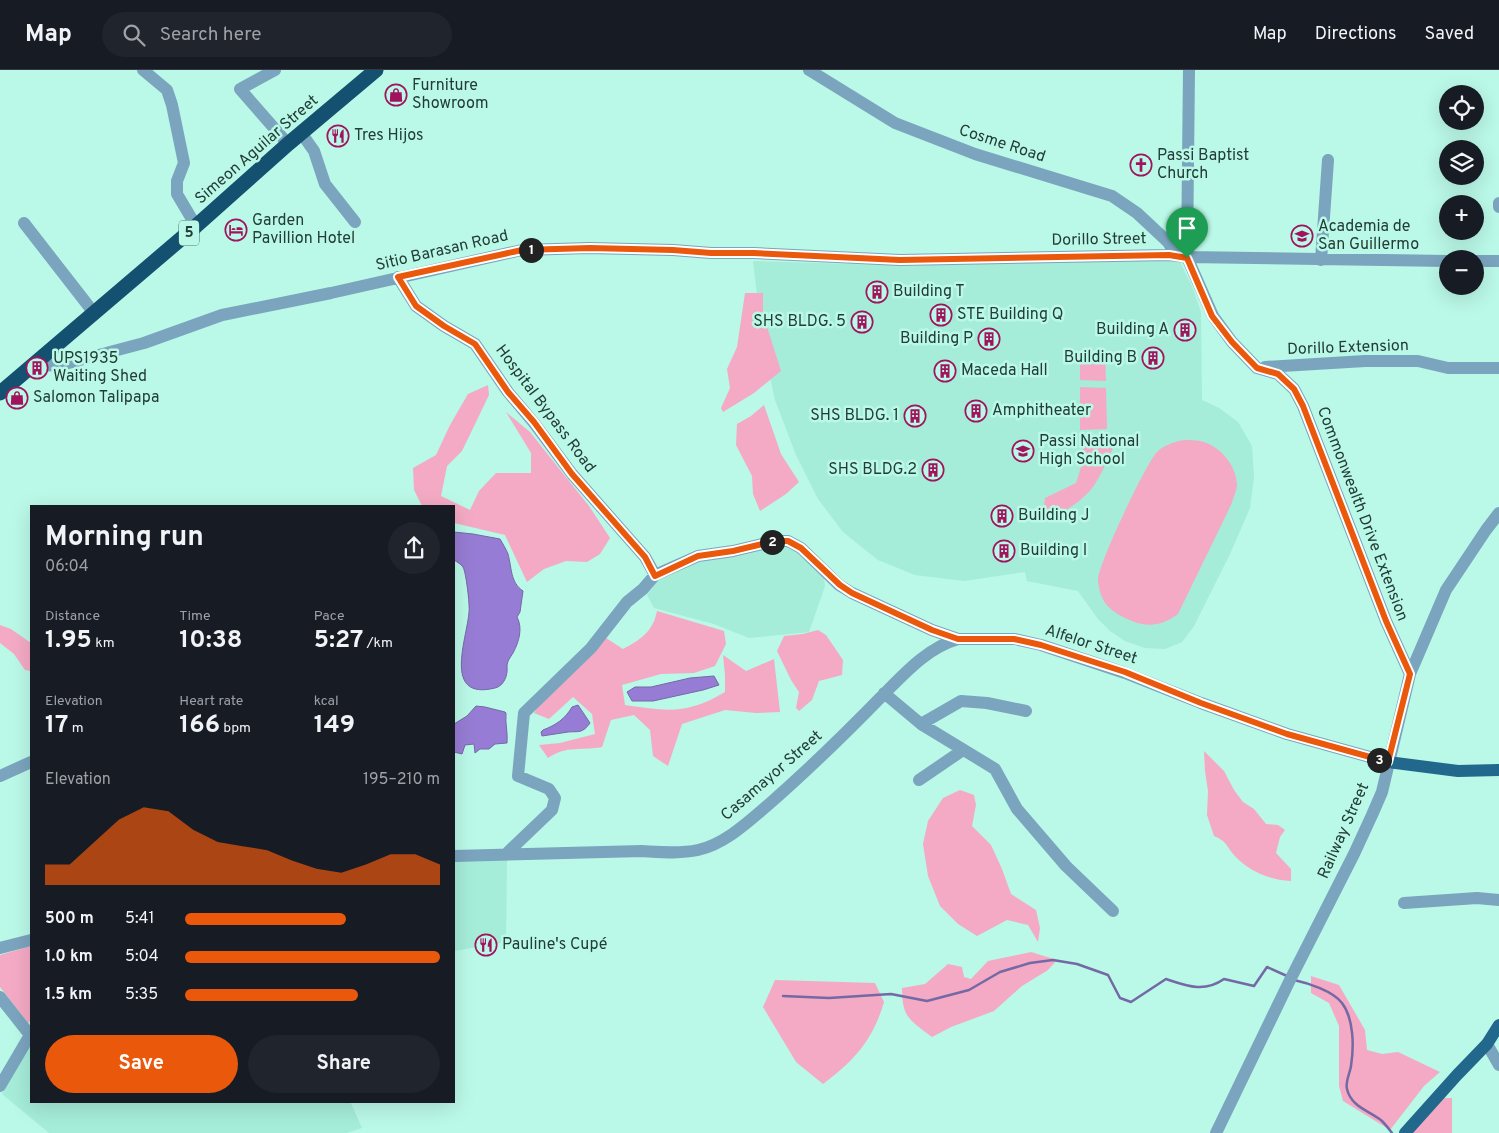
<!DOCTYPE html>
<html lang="en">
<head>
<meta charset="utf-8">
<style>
  :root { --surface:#171b24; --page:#20242c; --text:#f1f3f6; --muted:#9ea1a6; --line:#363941; --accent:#ea580c }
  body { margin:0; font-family:Overpass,sans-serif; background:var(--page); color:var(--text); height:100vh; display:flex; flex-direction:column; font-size:19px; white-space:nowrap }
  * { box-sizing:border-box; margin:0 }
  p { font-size:16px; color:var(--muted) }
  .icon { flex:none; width:28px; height:28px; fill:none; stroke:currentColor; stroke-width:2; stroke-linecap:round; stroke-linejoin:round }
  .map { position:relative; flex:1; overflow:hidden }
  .drawer { position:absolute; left:30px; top:435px; width:425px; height:598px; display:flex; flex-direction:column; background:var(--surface); border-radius:0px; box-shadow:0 5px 20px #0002 }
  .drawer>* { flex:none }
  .controls { position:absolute; left:1439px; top:15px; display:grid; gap:10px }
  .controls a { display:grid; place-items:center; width:45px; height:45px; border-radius:50%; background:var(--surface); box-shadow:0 5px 20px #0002; font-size:25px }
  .pin { position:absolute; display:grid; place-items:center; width:42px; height:42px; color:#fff; margin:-51px -21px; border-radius:50% 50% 50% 0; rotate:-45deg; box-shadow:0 0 5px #0007 }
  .pin .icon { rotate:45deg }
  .km { position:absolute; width:25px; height:25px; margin:-12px; border-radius:50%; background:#222; color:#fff; font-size:14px; line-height:25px; text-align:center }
  .round { display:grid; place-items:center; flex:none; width:52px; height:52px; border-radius:26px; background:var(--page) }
  .overview { display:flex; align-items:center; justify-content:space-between; height:85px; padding:0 15px }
  h1 { font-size:28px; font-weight:700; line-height:38px }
  .metrics { display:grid; grid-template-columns:repeat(3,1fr); gap:8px; height:85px; padding:5px 15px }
  .metrics div { display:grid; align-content:center }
  .metrics b { font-size:25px; font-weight:700 }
  .metrics small { font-size:14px; font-weight:400 }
  .metrics p { font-size:14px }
  .chart { height:140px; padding:10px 15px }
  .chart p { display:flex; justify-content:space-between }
  .chart svg { width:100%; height:90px; margin-top:5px; fill:var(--accent); opacity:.7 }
  .button { display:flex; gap:10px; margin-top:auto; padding:10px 15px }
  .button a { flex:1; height:58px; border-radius:30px; background:var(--accent); color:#fff; font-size:20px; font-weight:700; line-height:58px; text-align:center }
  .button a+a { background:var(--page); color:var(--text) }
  ul { padding:0 15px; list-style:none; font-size:16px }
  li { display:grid; grid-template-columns:80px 60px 1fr; align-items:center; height:38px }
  li i { height:12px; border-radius:6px; background:var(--accent) }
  header { display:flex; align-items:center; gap:30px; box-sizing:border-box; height:70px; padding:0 25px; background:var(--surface); border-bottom:1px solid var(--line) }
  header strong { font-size:24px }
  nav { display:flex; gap:28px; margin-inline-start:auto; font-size:18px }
  .search { width:350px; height:45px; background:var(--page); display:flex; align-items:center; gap:12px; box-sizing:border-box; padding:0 18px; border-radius:28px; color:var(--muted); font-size:19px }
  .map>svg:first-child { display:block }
  .built { fill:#a5ecd9 }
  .green { fill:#f4aac4 }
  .water { fill:#977cd5; stroke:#7469a5 }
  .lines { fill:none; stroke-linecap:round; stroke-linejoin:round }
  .stream { stroke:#7469a5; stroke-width:2.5 }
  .minor { stroke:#7ba4be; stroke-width:12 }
  .major { stroke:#22678c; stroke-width:12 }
  .highway { stroke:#145170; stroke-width:15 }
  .route-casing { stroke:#fff; stroke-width:10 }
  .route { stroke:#ea580c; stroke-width:6 }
  .labels { text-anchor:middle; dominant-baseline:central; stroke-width:5; stroke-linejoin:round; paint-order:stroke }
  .shield { fill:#baf8e7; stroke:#50756b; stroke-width:1 }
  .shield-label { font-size:15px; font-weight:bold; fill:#233d36 }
  .poi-label { font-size:16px; fill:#233d36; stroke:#baf8e7; text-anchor:start }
  .street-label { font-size:16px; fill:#233d36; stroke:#baf8e7 }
</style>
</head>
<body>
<header>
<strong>Map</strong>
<div class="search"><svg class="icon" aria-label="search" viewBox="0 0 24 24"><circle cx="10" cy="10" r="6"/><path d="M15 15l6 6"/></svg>Search here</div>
<nav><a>Map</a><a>Directions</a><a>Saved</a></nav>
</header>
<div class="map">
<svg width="1499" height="1063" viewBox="0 0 1499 1063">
  <rect width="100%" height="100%" fill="#baf8e7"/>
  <path class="built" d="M1179 190 1192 216 1201 242 1202 330 1219 338 1238 352 1252 376 1254 407 1250 438 1230 484 1194 556 1182 572 1165 579 1145 578 1125 571 1110 561 1098 549 1078 521 1027 511 1025 502 964 511 915 505 878 490 843 462 818 429 796 385 775 330 763 276 753 191 913 196 976 192Z
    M789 475 823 503 825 516 809 562 749 568 714 554 654 538 647 525 659 509 704 489Z
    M507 790 506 872 454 881V791Z
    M31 971V1031H350L362 1058 347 1063H49L2 1024Z"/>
  <path class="green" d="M745 223H763V244L781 301 754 323 723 342 721 338 730 318 727 299 737 277Z
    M1105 285 1106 311 1080 310V286Z
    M488 315 489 325 462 381 447 396 441 426 470 440 479 421 496 403H531V383L506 342 530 362 589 436 610 468 600 484 587 492 566 491 544 499 527 512 505 465 454 453V436H422L414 420 413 398 436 385 450 355 468 324Z
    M1080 317 1106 318 1107 359 1080 360Z
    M764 335 781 384 799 412 786 424 760 441 753 424 752 406 736 375 737 354 751 346Z
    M1184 370C1189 370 1195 370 1200 371 1220 375 1237 396 1237 416 1236 422 1233 429 1231 435L1178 544C1163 555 1149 558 1132 551 1111 542 1100 534 1098 510 1097 497 1146 393 1157 382 1164 375 1174 372 1184 370Z
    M1084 372 1113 378C1107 390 1102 403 1095 414 1085 429 1061 447 1043 448L1045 428 1076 413 1082 394Z
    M657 541 724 561 726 574 715 596 694 603 661 604 622 615 625 635C667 641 687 645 725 622V605L723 585 746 601 774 589 780 642 756 643 725 640 682 654 668 696 653 686 650 660 634 645 611 650 602 677C581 681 567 675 548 688L539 675 560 673 595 664 592 644 573 627 549 649 534 643 551 617 606 568 623 579C640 570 653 562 657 541Z
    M0 555 11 559 31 573V601L25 600 14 584 0 573Z
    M818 560 826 565 843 590 842 605 819 611 812 630 799 641 796 638 799 622 791 610 777 581 784 566 803 564Z
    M1204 681 1224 701 1234 720 1243 732 1254 739 1266 754 1278 755 1285 760 1280 767 1276 783 1291 799V811C1269 810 1248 801 1233 784 1226 775 1226 771 1214 766L1207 745 1208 721 1205 701Z
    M960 720 974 725 976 735 972 756 991 775 1002 799 1011 824 1036 840 1040 858 1038 872 1028 855 1007 850 977 866 958 854 940 836 928 806 923 774 928 751 943 728Z
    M31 876V950L28 953 0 917V885Z
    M1031 882 1057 890 1048 900 1022 916 994 941 951 957 932 967C910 950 902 948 902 918L925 914 948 894 962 897 964 907 971 909 988 891Z
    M1311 906 1339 915 1365 960 1367 980 1382 984 1398 982 1440 1002 1424 1016 1390 1060 1343 1031 1339 1016V956L1329 933 1311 923Z
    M775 910 875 913 884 932C873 970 854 991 823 1014L796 992 763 937Z
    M1444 1028H1452V1063H1411Z"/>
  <path class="water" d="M454 462 473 464 500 469C503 474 506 479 508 484 512 498 510 512 523 521L520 542 517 547C523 558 519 572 513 583 510 588 507 591 507 597 508 605 504 616 495 618 442 631 467 569 469 542 470 535 466 502 463 497 461 494 457 492 454 490Z
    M714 606 719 615 703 620 653 631H632L627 622 635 617H651L690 608Z
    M578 635 590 653C582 664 579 661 568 662 559 663 551 665 542 666L541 662 543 660C556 655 565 649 572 637Z
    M476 636 485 637 505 642 506 643C505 654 508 662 507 673L495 674 489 679H480L475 683 474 674 465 675 462 684 454 682V654L467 646Z"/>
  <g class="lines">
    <path class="stream" d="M1294 910C1308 913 1333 921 1342 933 1354 949 1354 977 1351 996 1350 1003 1345 1012 1347 1019 1351 1037 1370 1041 1382 1051 1386 1055 1389 1059 1392 1063
      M783 926 829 928 891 924 927 931 969 920 1000 902 1030 893 1053 890 1077 894 1108 905 1120 928 1131 932 1166 909C1187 916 1204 923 1224 909L1254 916 1267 897 1287 906"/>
    <path class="minor" d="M143 0 167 20 172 35 184 93 177 111V124L196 156
      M275 0 240 19 288 74
      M809 0 895 53 975 84 1112 126 1137 143 1168 172 1176 185
      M1189 0 1187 187 1213 246 1232 272 1257 298 1278 304 1294 319 1303 336 1386 551 1410 604
      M302 64 314 81 325 114 355 152
      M1499 133V137
      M24 153 94 243
      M1321 190 1328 90
      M1475 191H1499
      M398 207 416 236 444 256 475 274 508 322 534 353 572 404 645 487 655 505
      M32 296 61 295 144 273 222 245 331 223 522 180 589 178 673 180 711 183H754L900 190 1169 185 1187 187 1448 191
      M1265 297 1365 291H1418L1448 298H1499
      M884 623 921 654 995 699 1017 739 1066 796 1113 841
      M921 654 961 631 987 633 1026 641
      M0 706 31 692
      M919 710 963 680
      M506 784 552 740 555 728 549 719 518 706 524 643 591 578 627 532 643 519 655 505 698 486 733 481 775 471H788L801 478 839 515 852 523 932 560 958 569H1015L1041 575 1125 603 1201 633 1287 664 1388 692
      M454 786 642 781C660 782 680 784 698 780 725 774 748 752 768 735 808 700 846 663 883 625 905 603 927 578 958 569
      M1404 833 1477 828 1499 830
      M0 878 31 870
      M0 927 30 965 0 1016
      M1487 974 1499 995
      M1216 1063 1289 912 1354 784 1372 745 1382 722 1410 604 1446 520 1486 460 1499 443"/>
    <path class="major" d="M1388 692 1458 701 1499 700
      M1405 1063 1457 1005 1487 974 1499 955"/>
    <path class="highway" d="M0 323 196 156 288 74 376 0"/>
  </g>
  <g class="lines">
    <g class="route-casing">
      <path id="route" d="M590 178 673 180 711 183H754L900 190 1169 185 1187 188 1212 246 1232 272 1257 298 1278 304 1294 319 1303 336 1386 551 1410 604 1388 692 1287 664 1201 633 1125 602 1041 575 1014 569H958L932 560 852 523 840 515 801 478 788 471H775L733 481 698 486 655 506 645 487 572 404 534 352 508 322 475 274 444 256 416 236 398 207 522 180Z"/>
    </g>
    <use href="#route" class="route"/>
  </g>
  <defs>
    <g id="shop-ring" transform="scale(1.125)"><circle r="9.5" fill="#baf8e7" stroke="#a1145d" stroke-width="1.5"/><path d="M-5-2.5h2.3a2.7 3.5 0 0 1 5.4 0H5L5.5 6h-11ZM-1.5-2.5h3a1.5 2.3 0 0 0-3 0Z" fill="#a1145d"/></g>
    <g id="restaurant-ring" transform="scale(1.125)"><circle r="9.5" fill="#baf8e7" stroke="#a1145d" stroke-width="1.5"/><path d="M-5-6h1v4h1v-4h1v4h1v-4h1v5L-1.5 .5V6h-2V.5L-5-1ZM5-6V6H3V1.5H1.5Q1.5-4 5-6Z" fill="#a1145d"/></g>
    <g id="church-ring" transform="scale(1.125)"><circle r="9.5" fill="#baf8e7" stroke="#a1145d" stroke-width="1.5"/><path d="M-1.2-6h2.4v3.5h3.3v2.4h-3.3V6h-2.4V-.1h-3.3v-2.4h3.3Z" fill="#a1145d"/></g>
    <g id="hotel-ring" transform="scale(1.125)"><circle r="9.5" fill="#baf8e7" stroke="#a1145d" stroke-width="1.5"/><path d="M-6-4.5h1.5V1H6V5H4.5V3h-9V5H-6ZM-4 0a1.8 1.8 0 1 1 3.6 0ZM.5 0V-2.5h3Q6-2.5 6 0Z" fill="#a1145d"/></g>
    <g id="school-ring" transform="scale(1.125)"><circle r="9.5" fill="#baf8e7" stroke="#a1145d" stroke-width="1.5"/><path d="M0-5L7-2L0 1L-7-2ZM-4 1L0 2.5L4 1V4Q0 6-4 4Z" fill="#a1145d"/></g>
    <g id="building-ring" transform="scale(1.125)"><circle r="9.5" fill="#baf8e7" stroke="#a1145d" stroke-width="1.5"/><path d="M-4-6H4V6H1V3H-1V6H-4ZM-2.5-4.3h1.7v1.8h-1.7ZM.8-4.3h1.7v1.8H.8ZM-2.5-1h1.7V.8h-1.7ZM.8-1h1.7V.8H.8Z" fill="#a1145d"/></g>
  </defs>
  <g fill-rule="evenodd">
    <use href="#shop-ring" x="396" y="25"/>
    <use href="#restaurant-ring" x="338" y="66"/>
    <use href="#church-ring" x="1141" y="95"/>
    <use href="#hotel-ring" x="236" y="160"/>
    <use href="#school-ring" x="1302" y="166"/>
    <use href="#building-ring" x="877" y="222"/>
    <use href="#building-ring" x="941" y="245"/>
    <use href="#building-ring" x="862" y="252"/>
    <use href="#building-ring" x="1185" y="260"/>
    <use href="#building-ring" x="989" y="269"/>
    <use href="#building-ring" x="1153" y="288"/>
    <use href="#building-ring" x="37" y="298"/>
    <use href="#building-ring" x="945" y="301"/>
    <use href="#shop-ring" x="17" y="328"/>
    <use href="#building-ring" x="976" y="341"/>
    <use href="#building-ring" x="915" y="346"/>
    <use href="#school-ring" x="1023" y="381"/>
    <use href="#building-ring" x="933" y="400"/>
    <use href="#building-ring" x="1002" y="446"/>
    <use href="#building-ring" x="1004" y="481"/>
    <use href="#restaurant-ring" x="486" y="875"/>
  </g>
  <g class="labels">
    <rect class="shield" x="179" y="150.5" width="20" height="25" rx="4"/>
    <g class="shield-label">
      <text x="189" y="163">5</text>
    </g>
    <g class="poi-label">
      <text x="412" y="16">Furniture<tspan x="412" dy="18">Showroom</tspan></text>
      <text x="354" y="66">Tres Hijos</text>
      <text x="1157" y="86">Passi Baptist<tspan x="1157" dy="18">Church</tspan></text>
      <text x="252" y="151">Garden<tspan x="252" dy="18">Pavillion Hotel</tspan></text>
      <text x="1318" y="157">Academia de<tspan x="1318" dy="18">San Guillermo</tspan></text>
      <text x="893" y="222">Building T</text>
      <text x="957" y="245">STE Building Q</text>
      <text x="846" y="252" text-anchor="end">SHS BLDG. 5</text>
      <text x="1169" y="260" text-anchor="end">Building A</text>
      <text x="973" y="269" text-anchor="end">Building P</text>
      <text x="1137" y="288" text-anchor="end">Building B</text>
      <text x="53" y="289">UPS1935<tspan x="53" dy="18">Waiting Shed</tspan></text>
      <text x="961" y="301">Maceda Hall</text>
      <text x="33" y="328">Salomon Talipapa</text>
      <text x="992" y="341">Amphitheater</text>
      <text x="899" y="346" text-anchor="end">SHS BLDG. 1</text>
      <text x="1039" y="372">Passi National<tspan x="1039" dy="18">High School</tspan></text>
      <text x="917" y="400" text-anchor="end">SHS BLDG.2</text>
      <text x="1018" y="446">Building J</text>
      <text x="1020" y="481">Building I</text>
      <text x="502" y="875">Pauline's Cupé</text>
    </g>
    <g class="street-label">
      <text transform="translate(1002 74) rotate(18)">Cosme Road</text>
      <text transform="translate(257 80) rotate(-41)">Simeon Aguilar Street</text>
      <text transform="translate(1099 170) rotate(-1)">Dorillo Street</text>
      <text transform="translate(442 181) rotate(-13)">Sitio Barasan Road</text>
      <text transform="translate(1348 278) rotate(-2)">Dorillo Extension</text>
      <text transform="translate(545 339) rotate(53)">Hospital Bypass Road</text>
      <text transform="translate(1362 444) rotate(69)">Commonwealth Drive Extension</text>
      <text transform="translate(1091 575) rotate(18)">Alfelor Street</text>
      <text transform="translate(772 706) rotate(-41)">Casamayor Street</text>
      <text transform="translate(1344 761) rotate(-66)">Railway Street</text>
    </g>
  </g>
</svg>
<div class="controls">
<a><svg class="icon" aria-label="locate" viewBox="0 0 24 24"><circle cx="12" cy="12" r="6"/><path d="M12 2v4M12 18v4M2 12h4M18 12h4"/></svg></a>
<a><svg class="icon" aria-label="layers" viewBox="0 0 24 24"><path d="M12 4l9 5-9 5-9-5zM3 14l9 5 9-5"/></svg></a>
<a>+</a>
<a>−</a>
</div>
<div class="pin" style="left:1187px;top:188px;background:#1e9e55"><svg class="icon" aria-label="arrive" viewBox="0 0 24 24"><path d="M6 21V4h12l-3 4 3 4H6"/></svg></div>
<b class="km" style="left:531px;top:180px">1</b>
<b class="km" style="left:772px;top:472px">2</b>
<b class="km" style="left:1379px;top:690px">3</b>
<section class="drawer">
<div class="overview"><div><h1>Morning run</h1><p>06:04</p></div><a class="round"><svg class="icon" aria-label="share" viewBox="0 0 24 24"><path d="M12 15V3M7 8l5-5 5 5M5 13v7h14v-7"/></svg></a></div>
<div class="metrics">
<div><p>Distance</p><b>1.95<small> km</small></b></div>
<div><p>Time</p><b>10:38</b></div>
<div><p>Pace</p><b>5:27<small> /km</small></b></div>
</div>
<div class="metrics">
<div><p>Elevation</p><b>17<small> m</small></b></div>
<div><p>Heart rate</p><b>166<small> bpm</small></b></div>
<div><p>kcal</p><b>149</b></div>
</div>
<div class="chart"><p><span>Elevation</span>195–210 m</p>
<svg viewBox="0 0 160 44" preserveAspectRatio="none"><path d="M0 44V34L10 34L20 23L30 12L40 6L50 8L60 17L70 23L80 25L90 27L100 32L110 36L120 38L130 34L140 29L150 29L160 34V44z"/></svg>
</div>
<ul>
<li><b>500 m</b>5:41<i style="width:63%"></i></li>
<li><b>1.0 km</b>5:04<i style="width:100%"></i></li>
<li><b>1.5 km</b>5:35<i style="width:68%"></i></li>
</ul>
<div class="button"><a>Save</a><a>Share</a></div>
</section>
</div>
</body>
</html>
